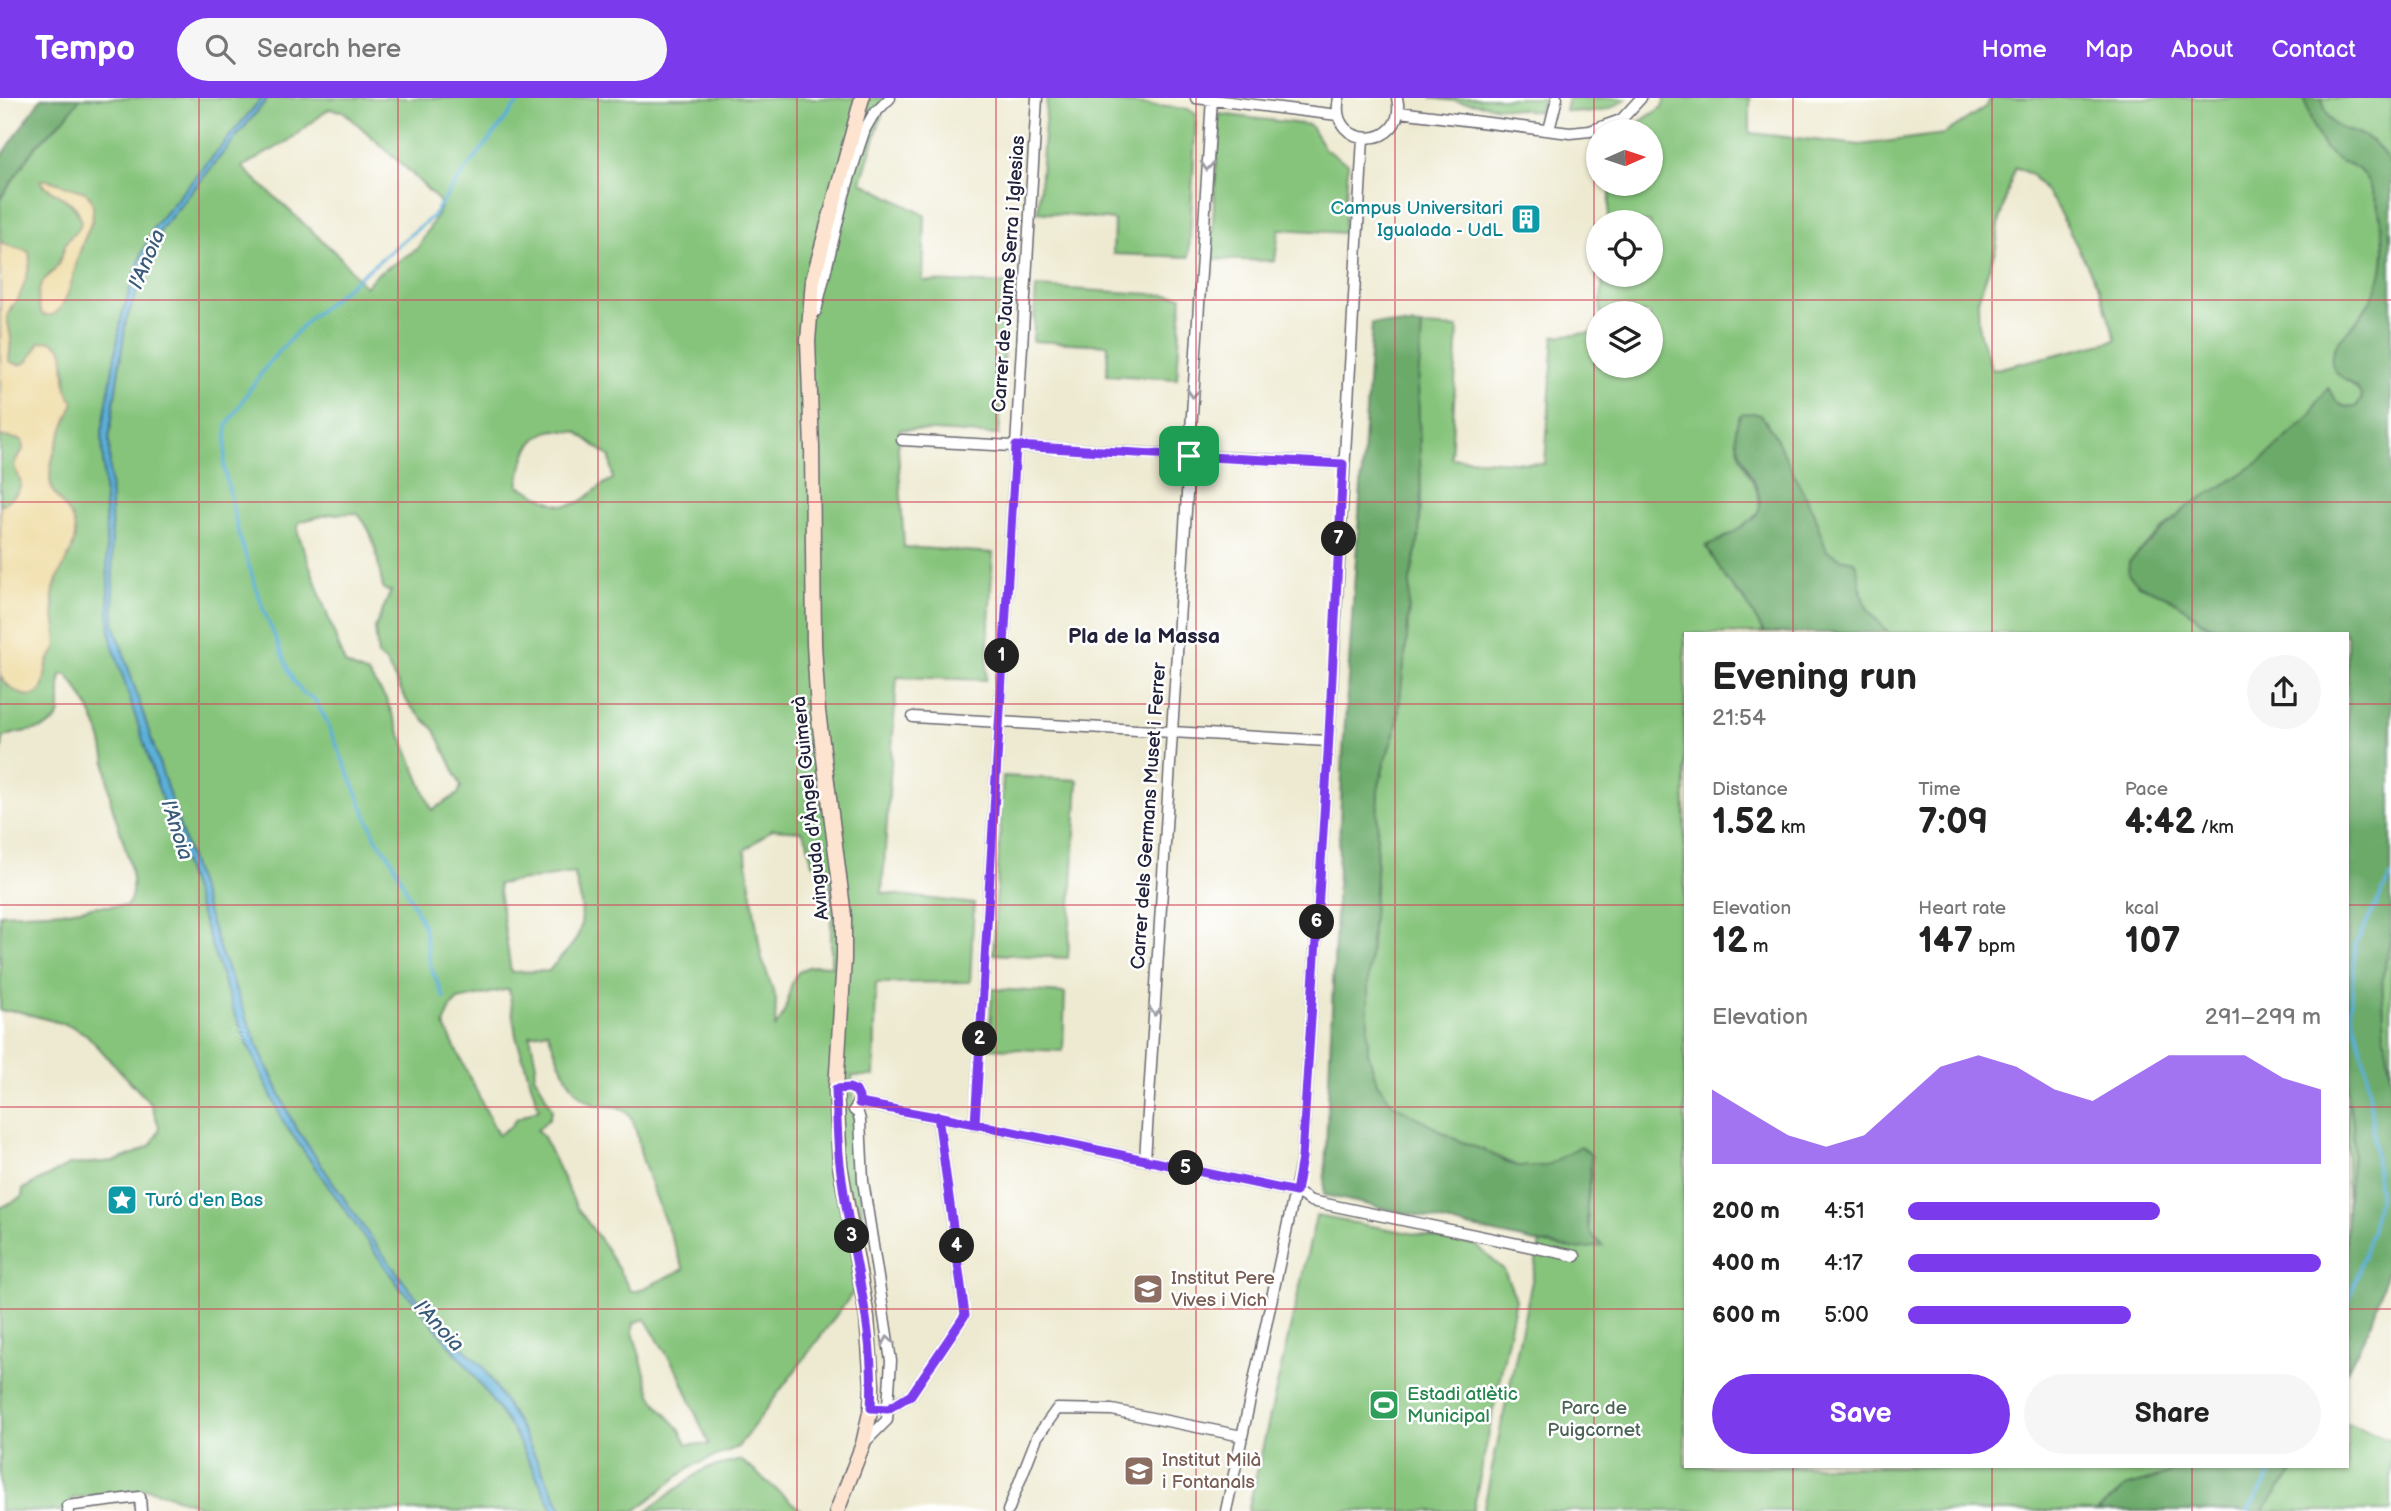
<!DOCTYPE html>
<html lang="en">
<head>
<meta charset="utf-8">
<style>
  :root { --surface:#fff; --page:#f6f6f6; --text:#222; --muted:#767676; --accent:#7c3aed }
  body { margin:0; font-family:"Balsamiq Sans",sans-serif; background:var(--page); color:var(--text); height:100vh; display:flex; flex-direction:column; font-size:26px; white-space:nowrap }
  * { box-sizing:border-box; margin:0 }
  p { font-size:23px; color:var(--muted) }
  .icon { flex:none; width:38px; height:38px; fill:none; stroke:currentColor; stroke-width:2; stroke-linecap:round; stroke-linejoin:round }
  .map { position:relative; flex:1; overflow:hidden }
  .drawer { position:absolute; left:1684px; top:534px; width:665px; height:836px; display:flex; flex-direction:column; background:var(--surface); border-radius:0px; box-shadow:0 2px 5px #0004 }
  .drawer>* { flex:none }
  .needle { width:46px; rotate:87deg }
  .buttons { position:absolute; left:1586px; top:21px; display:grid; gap:14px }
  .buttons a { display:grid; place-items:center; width:77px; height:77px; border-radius:50%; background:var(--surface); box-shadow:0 2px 5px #0004; font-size:35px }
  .pin { position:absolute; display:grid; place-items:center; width:60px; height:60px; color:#fff; margin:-30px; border-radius:14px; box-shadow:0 4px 10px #0006 }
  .km { position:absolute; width:35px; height:35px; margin:-18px; border-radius:50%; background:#222; color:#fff; font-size:19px; line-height:35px; text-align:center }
  .round { display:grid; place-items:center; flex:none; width:74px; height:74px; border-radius:37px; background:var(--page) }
  .overview { display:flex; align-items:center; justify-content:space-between; height:119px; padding:0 28px }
  h1 { font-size:38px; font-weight:800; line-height:52px }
  .stats { display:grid; grid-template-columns:repeat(3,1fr); gap:10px; height:119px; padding:7px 28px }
  .stats div { display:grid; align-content:center }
  .stats b { font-size:35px; font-weight:800 }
  .stats small { font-size:19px; font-weight:400 }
  .stats p { font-size:19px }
  .chart { height:196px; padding:14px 28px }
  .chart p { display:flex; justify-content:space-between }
  .chart svg { width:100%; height:126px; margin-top:7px; fill:var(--accent); opacity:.7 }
  .primary-button { display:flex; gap:14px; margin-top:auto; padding:14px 28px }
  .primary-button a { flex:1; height:80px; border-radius:42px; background:var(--accent); color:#fff; font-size:28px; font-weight:800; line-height:80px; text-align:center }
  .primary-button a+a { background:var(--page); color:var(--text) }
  ul { padding:0 28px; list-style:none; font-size:23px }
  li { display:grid; grid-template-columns:112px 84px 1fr; align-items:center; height:52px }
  li i { height:18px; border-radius:9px; background:var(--accent) }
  header { display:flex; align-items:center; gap:42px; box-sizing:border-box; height:98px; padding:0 35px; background:var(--accent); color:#fff }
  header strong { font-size:33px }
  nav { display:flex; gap:38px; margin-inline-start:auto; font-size:24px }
  .search { width:490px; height:63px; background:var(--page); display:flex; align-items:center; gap:18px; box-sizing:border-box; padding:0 24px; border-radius:38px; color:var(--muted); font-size:26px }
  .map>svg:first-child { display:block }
  .green { fill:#86c47b; stroke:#54735b; stroke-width:2; fill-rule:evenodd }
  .forest { fill:#6caa6b; stroke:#476653; stroke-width:2 }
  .sand { fill:#eeda9e; stroke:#887e6c; stroke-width:2 }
  .water { fill:#5bb0d7; stroke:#3e6989; stroke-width:2 }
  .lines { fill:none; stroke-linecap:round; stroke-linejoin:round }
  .stream { stroke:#5bb0d7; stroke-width:3.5 }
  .street-casing { stroke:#696870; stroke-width:13 }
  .secondary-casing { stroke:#696870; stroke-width:17 }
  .street { stroke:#fff; stroke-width:10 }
  .secondary { stroke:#fde4d1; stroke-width:14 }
  .oneway { stroke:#9c9ca7 }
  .route-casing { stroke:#fff; stroke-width:14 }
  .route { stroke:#7c3aed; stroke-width:9 }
  .grid { fill:none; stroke:#d1495b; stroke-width:2; stroke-opacity:0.55 }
  .labels { text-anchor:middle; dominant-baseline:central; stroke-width:5; stroke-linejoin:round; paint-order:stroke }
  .culture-label { font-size:19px; fill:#0d838f; stroke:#fff; text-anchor:end }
  .street-label { font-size:19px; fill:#22223b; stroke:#fff }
  .education-label { font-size:19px; fill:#785e54; stroke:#fff; text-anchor:start }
  .leisure-label { font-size:19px; fill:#27864d; stroke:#fff; text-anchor:start }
  .park-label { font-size:19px; fill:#4a6355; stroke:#fff }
  .water-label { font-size:21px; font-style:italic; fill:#395b79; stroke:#fff }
  .neighbourhood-label { font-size:21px; font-weight:bold; fill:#22223b; stroke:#fff }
</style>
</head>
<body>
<header>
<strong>Tempo</strong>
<div class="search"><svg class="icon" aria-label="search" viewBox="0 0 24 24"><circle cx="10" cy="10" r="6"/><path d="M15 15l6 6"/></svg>Search here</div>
<nav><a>Home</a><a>Map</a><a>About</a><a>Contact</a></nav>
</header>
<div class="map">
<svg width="2391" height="1413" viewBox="0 0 2391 1413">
  <rect width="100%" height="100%" fill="#fff"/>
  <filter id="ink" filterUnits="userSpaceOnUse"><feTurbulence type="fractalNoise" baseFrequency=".0143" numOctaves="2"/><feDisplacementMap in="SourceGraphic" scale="14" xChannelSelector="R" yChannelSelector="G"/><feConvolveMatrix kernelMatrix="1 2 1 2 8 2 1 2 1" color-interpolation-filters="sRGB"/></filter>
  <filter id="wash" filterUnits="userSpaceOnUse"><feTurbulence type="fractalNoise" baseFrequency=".00686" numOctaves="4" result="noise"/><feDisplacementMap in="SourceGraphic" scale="28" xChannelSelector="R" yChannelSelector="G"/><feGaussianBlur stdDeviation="1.57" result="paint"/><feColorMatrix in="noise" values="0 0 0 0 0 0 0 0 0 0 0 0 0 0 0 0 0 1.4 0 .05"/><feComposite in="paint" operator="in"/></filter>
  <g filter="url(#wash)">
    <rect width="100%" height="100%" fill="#eeead1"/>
    <path class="green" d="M80 0H262L155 127 142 155 122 217 102 334 110 532 157 686 234 914 248 947 284 1025 401 1191 414 1203 467 1268 514 1334 554 1413H216L149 1391 73 1400 64 1413H0V1110L22 1099 23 1091 69 1067 115 1063 136 1055 151 1047 159 1033V1028L151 1006 87 937 71 928 17 913H0V816L68 813 97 808H126C145 791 116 725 111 704 107 680 107 656 99 634 92 615 80 592 67 577L62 576 60 581V615C49 639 23 628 3 640L0 664V578L7 587 19 595 42 591 48 563 56 549 53 497 56 481 69 454 72 420C66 411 58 403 53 393 42 370 66 326 73 304L67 295 65 266 40 244C32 257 27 274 9 263L11 240 7 219 26 181 30 165 29 155C21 150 10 149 0 144V101L35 49 64 21ZM48 82 85 94 93 108 92 123 83 145 61 208 38 200 44 182 57 169 66 145 81 127C80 105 59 99 43 87Z
      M268 0H887L861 84 925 117 923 183 1007 186 999 337 900 331 898 351 904 449 993 455 986 582 897 579 882 795 974 806 970 884 876 885 874 978H852L867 1176 738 1349 690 1369 635 1413H563L520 1329 483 1269 457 1244 410 1192 370 1139 294 1027 260 953 220 853 114 526 109 342 126 222 161 131ZM329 11 343 13 406 70 439 103 441 110 417 151 376 177 365 189 339 158 242 69 288 43ZM555 332 577 334 610 359 613 381C600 386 592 397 581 403 558 416 539 395 518 388 522 363 527 337 555 332ZM357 415C377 436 377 463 383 490L387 493H391L375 530 378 558 385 563 409 607 435 632 461 688 458 696 432 712 386 601 368 576 345 566 298 435V426L302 423 331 416ZM772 731 802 733 807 742 812 765 815 767 826 766 831 795V868C776 862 799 903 775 929L776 901 761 858 745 752ZM574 775C580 795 588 825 574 844 567 855 556 863 549 873L511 874 498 786ZM509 891 516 938 539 1011 516 1021 511 1028 498 1037 444 927 451 909 458 902ZM548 933C555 954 569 996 591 1005 605 1011 621 1004 630 1018 638 1030 638 1047 642 1060 654 1097 669 1135 684 1171L638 1193H631L604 1147 576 1108 544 1040 537 1032 549 1021 552 1011C544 999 544 989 534 978L536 966 530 937ZM645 1221 679 1276 709 1347 687 1346 679 1330 660 1310 651 1296 633 1234 634 1225Z
      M1047 0H1074L1188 11 1196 16 1189 159 1113 156 1114 122 1038 114Z
      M1431 0H1543L1539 14Z
      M1568 0H1627C1607 16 1589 16 1565 13Z
      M1665 0H1750V35L1860 47 1944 36 1985 9 1992 0H2305C2307 18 2320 52 2337 61 2346 66 2353 65 2360 73 2379 94 2386 139 2383 166 2381 187 2369 208 2356 224 2344 239 2334 246 2332 265 2339 281 2357 283 2362 300L2355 309C2340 311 2335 304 2329 291L2317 304 2312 316 2265 360 2232 382 2187 409 2138 455 2139 487 2164 497 2189 513 2199 523 2226 535H1889L1870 514 1863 503 1861 489 1840 460 1827 454 1813 414 1766 323 1736 329C1737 338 1737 347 1740 356 1744 371 1764 397 1759 412 1755 426 1720 442 1706 448L1728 484 1746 504 1764 535 1685 536V1368L2181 1369 2166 1377 2125 1389 2097 1413H1483L1540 1145 1576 1151 1590 1134 1587 1111 1592 1070 1570 1055 1546 1068H1518L1455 1041 1393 1006 1377 985 1368 954V884L1376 778 1378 693 1384 666 1397 627 1407 540 1410 483 1419 439 1421 394 1418 286 1422 228 1458 230 1451 360 1545 366 1554 238 1598 234V268H1650V215H1600L1603 177H1650V124H1608L1611 86H1650V33H1626L1662 9ZM2015 69 2032 77 2054 104 2099 190 2116 242 1992 272 1979 233 1978 202 1996 150 2000 120Z
      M2322 0H2391V69C2386 60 2380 48 2370 42 2347 26 2330 40 2322 0Z
      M1219 16 1310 27 1325 51 1348 66 1344 135 1279 131 1275 163 1211 161Z
      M1036 189 1182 198 1177 281 1107 277 1108 247 1033 243Z
      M0 338 22 342C25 356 21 352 16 362 11 371 27 383 18 395 15 400 6 404 0 408Z
      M1003 678 1078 682 1068 860 993 856Z
      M2391 839V980L2385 939 2382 881Z
      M992 891 1065 895 1063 953 989 950Z
      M2347 1002C2359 1025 2350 1084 2347 1110Z
      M1316 1118 1476 1147 1504 1172 1516 1201 1473 1413H1248Z
      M2347 1325 2391 1342V1413H2262L2297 1369 2347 1368Z
      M741 1362 802 1413H647L704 1371Z"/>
    <path class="forest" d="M41 0H80L64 21 35 49 0 101V61Z
      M2305 0H2322C2330 40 2347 26 2370 42 2380 48 2386 60 2391 69V839L2382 881 2385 939 2391 980V1160L2372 1224 2347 1273C2347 1220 2343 1163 2347 1110 2349 1083 2361 1026 2347 1002V536L2226 535 2199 522 2189 513 2164 497 2139 487 2128 476 2129 464 2187 409 2232 382 2265 360 2312 316 2317 304 2328 290C2335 303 2340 311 2356 309L2362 300C2358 283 2335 282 2332 265 2329 246 2349 234 2358 221 2365 212 2370 203 2375 194 2383 177 2386 154 2383 136 2381 116 2374 87 2359 72 2352 65 2344 66 2336 61 2320 50 2308 18 2305 0Z
      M1372 225 1422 228 1418 286 1421 394 1419 439 1410 483 1407 540 1397 627 1384 666 1378 693 1376 778 1368 884V954L1377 985 1393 1006 1455 1041 1493 1056 1505 1064 1518 1068H1546L1581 1048 1591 1057C1592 1077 1581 1118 1591 1135 1594 1140 1599 1144 1603 1148L1576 1151 1540 1145 1324 1097 1343 653Z
      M1754 315 1760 317 1773 334 1813 414 1827 453 1840 460 1854 463C1862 478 1858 489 1864 503 1868 515 1880 526 1889 535H1764L1746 504 1728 484 1706 448C1718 444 1730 437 1740 430 1748 425 1757 419 1759 411 1767 385 1721 351 1741 316Z
      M2181 1368H2297V1369L2262 1413H2097L2125 1389 2166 1377Z"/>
    <path class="sand" d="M40 82H48L85 94C91 99 94 105 93 113 93 127 85 137 81 150 74 169 72 196 58 213 54 218 50 217 43 217 36 209 37 191 44 182 48 178 53 175 56 170 61 163 63 153 66 145 71 135 84 132 80 118 75 100 50 97 40 82Z
      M0 144C11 150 21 150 29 154L30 165 26 181 18 202 11 209 7 219 11 240 9 263C27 274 32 257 40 244L51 243 61 250 63 255C66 271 62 292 74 304 66 326 43 368 52 391 58 405 74 415 75 432 77 455 55 474 53 497 51 513 59 535 56 550 55 556 49 558 48 563 43 576 48 602 25 597 16 595 5 586 0 578V408C41 383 7 377 16 362 21 353 25 356 22 342L0 338Z"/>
    <path class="water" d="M262 0H268L161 131 126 222 109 339 114 526 220 853 260 953 294 1027 370 1139 410 1192 457 1244 483 1269 520 1329 563 1413H554L514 1334 467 1268 414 1203 401 1191 284 1025 248 947 234 914 157 686 112 545 110 532 102 334 122 217 142 155 155 127Z"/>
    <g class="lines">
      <path class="stream" d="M444 900 430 867 424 829 392 762 376 740 325 620 314 601 303 595 293 582 264 513 239 438 224 370 227 328 250 291 271 262 310 220 433 118C459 76 493 40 521 0
        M2347 1208 2371 1136 2379 1096 2367 974 2351 911 2355 847 2391 778
        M2248 1413 2276 1368"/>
    </g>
  </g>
  <g filter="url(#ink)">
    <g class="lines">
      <g class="street-casing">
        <path id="street" d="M1196 0 1338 17
          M1339 0C1327 53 1409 53 1397 0
          M1399 14 1570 35 1590 33 1621 22 1641 0
          M1549 32 1557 0
          M816 213 844 97 859 49 865 31 873 17 890 0
          M902 342 1343 366
          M913 619 1328 643
          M836 991 849 990 856 993 859 999 856 1010
          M858 1005 975 1026 1296 1094 1311 1103 1575 1158
          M854 1012 858 1015 860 1022 863 1083 891 1263 887 1322 863 1346
          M975 1026 1037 0
          M1145 1062 1212 0
          M871 1310 888 1311 911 1297 965 1217 938 1019
          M68 1413 67 1408 140 1399 141 1413
          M1008 1413 1037 1339 1057 1311 1112 1312 1242 1338
          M1226 1413 1302 1060 1328 656 1363 40"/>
      </g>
      <g class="secondary-casing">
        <path id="secondary" d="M837 1413 863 1346 871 1310 872 1287 867 1219 840 1067 836 991 844 861V818L818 613 814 546 812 350 808 243 813 182 862 0"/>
      </g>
      <use href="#street" class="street"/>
      <use href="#secondary" class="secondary"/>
    </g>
    <defs><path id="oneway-chevron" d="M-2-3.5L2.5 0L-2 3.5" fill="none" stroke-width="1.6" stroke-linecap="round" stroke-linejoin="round" transform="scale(1.75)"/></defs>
    <g class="oneway">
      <use href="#oneway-chevron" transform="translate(1207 68) rotate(94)"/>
      <use href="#oneway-chevron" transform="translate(1193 295) rotate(94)"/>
      <use href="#oneway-chevron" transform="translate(1155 913) rotate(94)"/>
      <use href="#oneway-chevron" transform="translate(888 1243) rotate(-100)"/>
    </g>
  </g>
  <g class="lines" filter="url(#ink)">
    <g class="route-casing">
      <path id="route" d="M1189 358 1016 348 975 1026 859 1005V999L856 993 849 990 836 991C837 1016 837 1041 840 1066 849 1148 876 1227 871 1310L888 1311 911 1297 965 1217 938 1018 1296 1094 1302 1060 1328 656 1343 366 1189 358"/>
    </g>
    <use href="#route" class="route"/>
  </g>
  <path class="grid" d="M199 0V1413M398 0V1413M598 0V1413M797 0V1413M996 0V1413M1196 0V1413M1395 0V1413M1594 0V1413M1793 0V536M1992 0V536M2192 0V536M0 202H2391M0 404H2391M0 606H1685M2347 606H2391M0 807H1685M2347 807H2391M0 1009H1685M2347 1009H2391M0 1211H1685M2347 1211H2391M1793 1368V1413M1992 1368V1413M2192 1368V1413"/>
  <defs>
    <g id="building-square" transform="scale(1.575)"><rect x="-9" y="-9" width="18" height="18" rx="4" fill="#0f9aa8" stroke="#fff"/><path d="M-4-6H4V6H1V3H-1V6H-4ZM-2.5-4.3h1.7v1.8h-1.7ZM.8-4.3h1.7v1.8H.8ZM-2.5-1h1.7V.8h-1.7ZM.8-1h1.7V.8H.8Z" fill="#fff"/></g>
    <g id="sight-square" transform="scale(1.575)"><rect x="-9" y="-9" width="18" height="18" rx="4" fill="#0f9aa8" stroke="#fff"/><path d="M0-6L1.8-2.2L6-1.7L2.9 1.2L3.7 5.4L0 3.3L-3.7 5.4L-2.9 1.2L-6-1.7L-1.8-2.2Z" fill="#fff"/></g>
    <g id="school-square" transform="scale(1.575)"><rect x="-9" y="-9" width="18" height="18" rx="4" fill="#8d6e63" stroke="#fff"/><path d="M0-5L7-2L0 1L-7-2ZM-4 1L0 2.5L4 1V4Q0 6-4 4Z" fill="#fff"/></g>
    <g id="stadium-square" transform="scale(1.575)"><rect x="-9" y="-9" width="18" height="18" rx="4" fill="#2e9e5b" stroke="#fff"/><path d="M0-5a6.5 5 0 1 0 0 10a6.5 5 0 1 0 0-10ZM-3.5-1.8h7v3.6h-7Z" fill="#fff"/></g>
  </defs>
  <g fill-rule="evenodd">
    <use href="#building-square" x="1526" y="121"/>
    <use href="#sight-square" x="122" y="1102"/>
    <use href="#school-square" x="1148" y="1191"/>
    <use href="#stadium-square" x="1384" y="1307"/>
    <use href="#school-square" x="1139" y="1373"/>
  </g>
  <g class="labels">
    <g class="culture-label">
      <text x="1503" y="110">Campus Universitari<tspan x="1503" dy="22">Igualada - UdL</tspan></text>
      <text x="145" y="1102" text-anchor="start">Turó d'en Bas</text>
    </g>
    <g class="street-label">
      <text transform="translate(1009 176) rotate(-86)">Carrer de Jaume Serra i Iglesias</text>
      <text transform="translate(811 710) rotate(-96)">Avinguda d'Àngel Guimerà</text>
      <text transform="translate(1149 718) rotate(-86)">Carrer dels Germans Muset i Ferrer</text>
    </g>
    <g class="education-label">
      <text x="1171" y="1180">Institut Pere<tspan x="1171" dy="22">Vives i Vich</tspan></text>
      <text x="1162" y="1362">Institut Milà<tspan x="1162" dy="22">i Fontanals</tspan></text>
    </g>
    <g class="leisure-label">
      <text x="1407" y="1296">Estadi atlètic<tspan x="1407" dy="22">Municipal</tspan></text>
    </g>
    <g class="park-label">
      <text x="1594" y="1310">Parc de<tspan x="1594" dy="22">Puigcornet</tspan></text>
    </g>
    <g class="water-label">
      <text transform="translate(147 161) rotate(-67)">l'Anoia</text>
      <text transform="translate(177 732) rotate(72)">l'Anoia</text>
      <text transform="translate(439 1228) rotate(47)">l'Anoia</text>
    </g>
    <g class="neighbourhood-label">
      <text x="1144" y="538">Pla de la Massa</text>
    </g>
  </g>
</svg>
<div class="buttons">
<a><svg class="needle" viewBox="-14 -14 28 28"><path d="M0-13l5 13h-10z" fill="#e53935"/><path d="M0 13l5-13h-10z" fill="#767676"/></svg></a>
<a><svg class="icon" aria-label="locate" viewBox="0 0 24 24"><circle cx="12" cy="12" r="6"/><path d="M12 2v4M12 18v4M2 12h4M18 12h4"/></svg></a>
<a><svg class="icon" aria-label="layers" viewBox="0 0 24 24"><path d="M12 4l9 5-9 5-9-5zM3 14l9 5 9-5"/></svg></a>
</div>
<div class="pin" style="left:1189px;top:358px;background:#1e9e55"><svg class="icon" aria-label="arrive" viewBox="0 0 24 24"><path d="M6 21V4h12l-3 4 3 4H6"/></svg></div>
<b class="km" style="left:1002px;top:558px">1</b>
<b class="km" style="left:980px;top:941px">2</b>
<b class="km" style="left:852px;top:1138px">3</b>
<b class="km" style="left:957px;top:1148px">4</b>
<b class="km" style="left:1186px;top:1070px">5</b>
<b class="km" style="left:1317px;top:824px">6</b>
<b class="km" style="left:1339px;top:441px">7</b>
<section class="drawer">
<div class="overview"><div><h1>Evening run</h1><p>21:54</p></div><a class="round"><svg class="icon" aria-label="share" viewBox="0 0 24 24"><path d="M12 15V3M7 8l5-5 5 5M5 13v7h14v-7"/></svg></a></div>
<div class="stats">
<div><p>Distance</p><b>1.52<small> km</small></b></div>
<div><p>Time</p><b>7:09</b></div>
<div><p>Pace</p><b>4:42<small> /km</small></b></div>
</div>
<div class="stats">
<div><p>Elevation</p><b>12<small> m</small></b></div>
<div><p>Heart rate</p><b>147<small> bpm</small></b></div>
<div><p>kcal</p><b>107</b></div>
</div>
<div class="chart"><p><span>Elevation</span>291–299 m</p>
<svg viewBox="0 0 160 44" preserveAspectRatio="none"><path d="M0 44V18L10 26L20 34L30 38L40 34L50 22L60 10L70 6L80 10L90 18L100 22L110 14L120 6L130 6L140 6L150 14L160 18V44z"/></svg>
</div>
<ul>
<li><b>200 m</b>4:51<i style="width:61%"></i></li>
<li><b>400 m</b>4:17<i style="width:100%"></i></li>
<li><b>600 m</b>5:00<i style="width:54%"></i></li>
</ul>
<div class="primary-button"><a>Save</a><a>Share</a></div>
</section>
</div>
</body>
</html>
